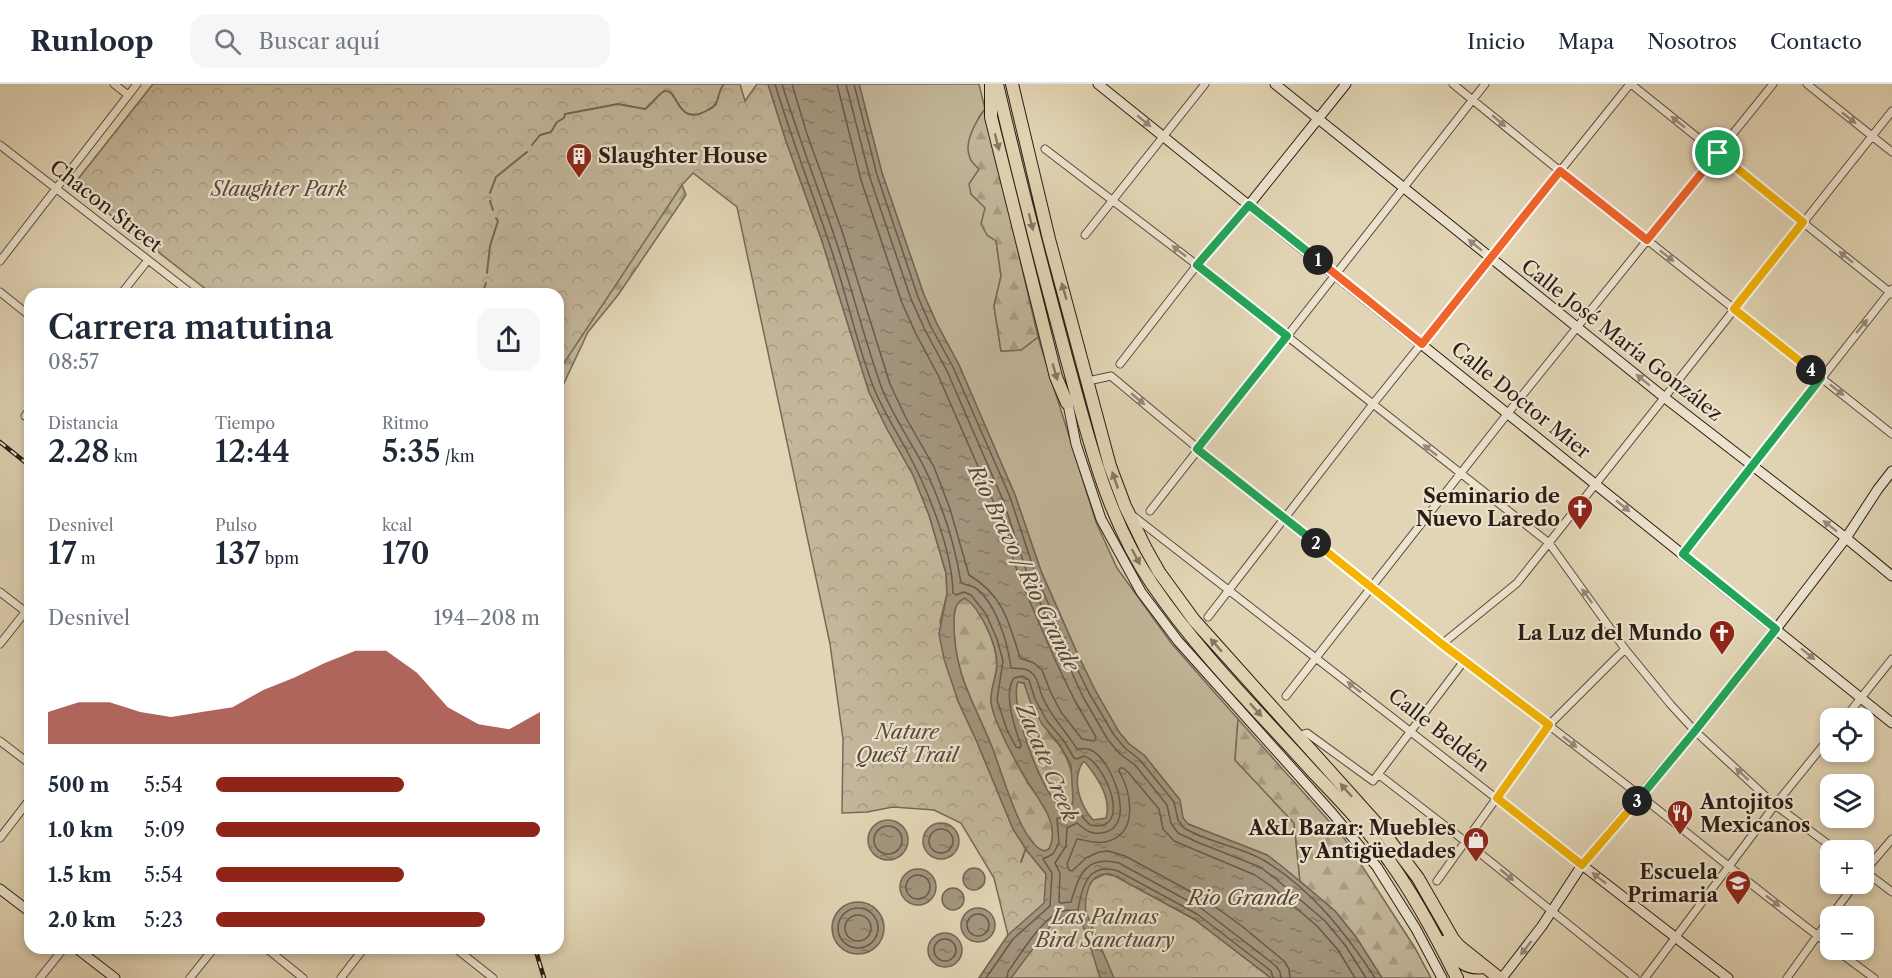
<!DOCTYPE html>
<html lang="es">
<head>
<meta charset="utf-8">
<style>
  :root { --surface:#fff; --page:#f6f6f7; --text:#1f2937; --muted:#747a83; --line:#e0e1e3; --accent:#8f2418 }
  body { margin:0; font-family:"Libre Caslon Text",serif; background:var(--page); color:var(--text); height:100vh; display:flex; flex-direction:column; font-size:22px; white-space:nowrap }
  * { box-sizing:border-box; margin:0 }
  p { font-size:20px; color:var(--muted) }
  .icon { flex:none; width:33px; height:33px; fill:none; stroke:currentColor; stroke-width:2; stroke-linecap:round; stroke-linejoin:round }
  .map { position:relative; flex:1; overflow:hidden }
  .drawer { position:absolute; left:24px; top:204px; width:540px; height:666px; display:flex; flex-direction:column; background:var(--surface); border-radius:18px; box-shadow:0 3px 9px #0003 }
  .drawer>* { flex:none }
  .tools { position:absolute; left:1820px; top:624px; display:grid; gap:12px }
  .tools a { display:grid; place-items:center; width:54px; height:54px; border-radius:12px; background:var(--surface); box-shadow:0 3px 9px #0003; font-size:30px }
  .pin { position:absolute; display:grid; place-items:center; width:51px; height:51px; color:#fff; margin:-26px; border:3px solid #fff; border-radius:50%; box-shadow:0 2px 6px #0007 }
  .km { position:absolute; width:30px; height:30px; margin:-15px; border-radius:50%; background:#222; color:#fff; font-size:16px; line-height:30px; text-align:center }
  .round { display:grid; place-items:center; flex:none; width:63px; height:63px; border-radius:18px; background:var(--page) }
  .overview { display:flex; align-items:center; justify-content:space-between; height:102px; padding:0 24px }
  h1 { font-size:33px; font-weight:600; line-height:45px }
  .stats { display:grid; grid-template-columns:repeat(3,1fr); gap:9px; height:102px; padding:6px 24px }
  .stats div { display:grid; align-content:center }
  .stats b { font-size:30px; font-weight:600 }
  .stats small { font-size:16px; font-weight:400 }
  .stats p { font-size:16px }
  .chart { height:168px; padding:12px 24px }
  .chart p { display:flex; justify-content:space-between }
  .chart svg { width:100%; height:108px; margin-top:6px; fill:var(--accent); opacity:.7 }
  ul { padding:0 24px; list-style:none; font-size:20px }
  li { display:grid; grid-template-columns:96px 72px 1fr; align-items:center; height:45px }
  li i { height:15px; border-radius:8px; background:var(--accent) }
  header { display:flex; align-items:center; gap:36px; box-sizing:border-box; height:84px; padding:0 30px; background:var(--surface); border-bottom:2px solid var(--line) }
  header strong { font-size:28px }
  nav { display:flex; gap:33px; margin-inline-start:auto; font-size:21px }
  .search { width:420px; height:54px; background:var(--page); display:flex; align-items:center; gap:15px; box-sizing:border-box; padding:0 21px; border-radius:18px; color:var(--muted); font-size:22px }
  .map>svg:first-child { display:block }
  .grass { fill:#c3b69a; stroke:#776958; stroke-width:1.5 }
  .forest { fill:url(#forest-firs); stroke:#776958; stroke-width:1.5 }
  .park { fill:url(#park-crowns); stroke:#776958; stroke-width:1.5 }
  .water { fill:url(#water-ripples); stroke:#746555; stroke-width:1.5; fill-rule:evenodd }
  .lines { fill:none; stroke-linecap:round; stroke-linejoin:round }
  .shore { stroke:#68594a; stroke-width:1.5 }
  .stream { stroke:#746555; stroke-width:2 }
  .street-casing { stroke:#594a3d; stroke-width:9 }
  .secondary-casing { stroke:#2b1c15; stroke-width:11 }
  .highway-casing { stroke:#2b1c15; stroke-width:14 }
  .street { stroke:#ece4cf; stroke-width:7 }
  .secondary { stroke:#ece4cf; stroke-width:9 }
  .highway { stroke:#e2d5b5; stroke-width:12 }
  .rail-casing { stroke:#2b1c15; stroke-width:4.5 }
  .rail { stroke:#ece4cf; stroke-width:2; stroke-dasharray:7; stroke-linecap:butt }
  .oneway { fill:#958a7b }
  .oneway2 { fill:#867865 }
  .split-1-casing { stroke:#fff; stroke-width:12 }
  .split-2-casing { stroke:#fff; stroke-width:12 }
  .split-3-casing { stroke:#fff; stroke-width:12 }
  .split-4-casing { stroke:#fff; stroke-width:12 }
  .split-5-casing { stroke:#fff; stroke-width:12 }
  .split-1 { stroke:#f0652b; stroke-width:8 }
  .split-2 { stroke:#22a559; stroke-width:8 }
  .split-3 { stroke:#f5b400; stroke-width:8 }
  .split-4 { stroke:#22a559; stroke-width:8 }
  .split-5 { stroke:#f5b400; stroke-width:8 }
  .labels { text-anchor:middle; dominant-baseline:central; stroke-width:4.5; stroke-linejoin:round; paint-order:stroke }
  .poi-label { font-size:20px; font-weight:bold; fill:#2b1c15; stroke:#ece4cf; text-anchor:end }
  .park-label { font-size:20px; font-style:italic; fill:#594a3d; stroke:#ece4cf }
  .street-label { font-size:20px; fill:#2b1c15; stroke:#ece4cf }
  .water-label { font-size:21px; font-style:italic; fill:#55473a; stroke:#ece4cf }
</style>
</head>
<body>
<header>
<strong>Runloop</strong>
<div class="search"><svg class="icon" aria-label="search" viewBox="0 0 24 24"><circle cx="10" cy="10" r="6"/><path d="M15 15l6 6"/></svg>Buscar aquí</div>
<nav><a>Inicio</a><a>Mapa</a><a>Nosotros</a><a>Contacto</a></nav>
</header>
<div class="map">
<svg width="1892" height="894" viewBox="0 0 1892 894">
  <defs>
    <pattern id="forest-firs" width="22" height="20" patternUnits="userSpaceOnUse" patternTransform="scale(1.5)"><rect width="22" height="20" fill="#c3b69a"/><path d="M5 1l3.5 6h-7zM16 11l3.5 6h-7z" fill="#a89c84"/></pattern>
    <pattern id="park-crowns" width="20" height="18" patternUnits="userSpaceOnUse" patternTransform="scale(1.5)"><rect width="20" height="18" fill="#c3b69a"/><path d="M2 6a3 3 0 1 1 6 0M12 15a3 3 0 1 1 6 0" fill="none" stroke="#a89c84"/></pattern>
    <pattern id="water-ripples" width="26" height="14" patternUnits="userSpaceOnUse" patternTransform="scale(1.5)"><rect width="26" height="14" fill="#a4967f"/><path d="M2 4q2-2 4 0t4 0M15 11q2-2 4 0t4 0" fill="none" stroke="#867a67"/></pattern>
  </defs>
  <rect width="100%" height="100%" fill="#e2d5b5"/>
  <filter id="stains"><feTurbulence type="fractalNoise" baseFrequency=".00333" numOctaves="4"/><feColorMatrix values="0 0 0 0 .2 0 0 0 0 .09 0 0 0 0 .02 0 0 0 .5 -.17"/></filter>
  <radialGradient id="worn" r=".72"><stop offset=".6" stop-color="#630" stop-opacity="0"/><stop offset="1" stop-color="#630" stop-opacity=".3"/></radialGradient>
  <path class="grass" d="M859 0H979L985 25 979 33 970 74 979 85 971 110 986 124 987 151 996 156 1001 192 994 222 1001 267 1021 266 1038 253 1096 438 1117 484 1172 560 1238 635 1235 676 1294 739 1300 797 1267 771 1188 740 1183 735 1180 716 1144 671 1129 660 1119 648 1095 606 1078 571 1041 487 1015 411 959 281 937 240 924 211 882 89Z"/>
  <path class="forest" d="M985 25 1038 253 1021 266 1001 267 994 222 1001 192 996 157 987 151 981 140 985 124 971 110 969 100 979 85C976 82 971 78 970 74 963 59 976 37 985 25Z
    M682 101 686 111 618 211 588 248 558 312V243Z
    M965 514C981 525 996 559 997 579 997 591 991 603 991 615 990 631 1019 684 1028 699 1041 718 1061 742 1049 765L1045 767C1021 764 1001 685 992 663 974 618 953 589 954 537 954 528 955 518 965 514Z
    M1018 598 1024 599C1031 616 1040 633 1049 649 1052 655 1058 658 1061 664 1071 679 1082 715 1067 729 1045 720 1007 619 1018 598Z
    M1238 635 1344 754 1415 864 1431 894H1382L1356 853 1335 827 1300 797 1294 739 1235 676Z"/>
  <path class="park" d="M153 0H740L745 17 757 0H768L786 57 821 154 869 308 887 345 913 391 929 431 946 489 947 510 940 538 958 617 977 658 1013 745 1028 768 1046 790 1045 819 1105 790 1115 792 1194 835 1271 894H979L1008 851 994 794 961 739 934 726 893 723 867 728 842 729 843 655 830 560 737 123 693 89 682 101 558 288V210H212L80 107 78 95Z"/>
  <path class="water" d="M768 0H859L882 89 924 211 937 240 959 281 1015 411 1041 487 1078 571 1095 606 1119 648 1129 660 1144 671 1180 716 1183 734 1188 740 1267 771 1284 784 1335 827 1356 853 1382 894H1271L1194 835 1115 792C1112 791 1109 789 1105 790 1088 791 1084 815 1086 828L1114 894H1100L1087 851 1079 833 1065 832 1057 836 1047 846 1011 894H979L1008 851 1044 819 1046 790 1028 768 1013 745 977 658 958 617 944 575 939 550 947 510 946 489 929 431 913 391 887 345 869 308 821 154 786 57ZM965 514C981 525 996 559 997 579 997 591 991 603 991 615 990 633 1020 686 1031 703 1043 721 1060 743 1049 765L1045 767C1022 764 1001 685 992 663 974 618 953 589 954 537 954 528 955 518 965 514ZM1018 598 1024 599 1030 617 1042 640 1060 661 1071 681 1073 716 1071 725 1067 729C1045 721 1008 620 1018 598ZM1083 678H1085C1097 693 1112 714 1106 734L1093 736C1080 721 1071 696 1083 678Z
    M868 756a20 20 0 1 1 40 0a20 20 0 1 1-40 0Z
    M923 757a18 18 0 1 1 36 0a18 18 0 1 1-36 0Z
    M963 795a11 11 0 1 1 22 0a11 11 0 1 1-22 0Z
    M900 803a18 18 0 1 1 36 0a18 18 0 1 1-36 0Z
    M942 815a11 11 0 1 1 22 0a11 11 0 1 1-22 0Z
    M832 844a26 26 0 1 1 52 0a26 26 0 1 1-52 0Z
    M961 841a17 17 0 1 1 34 0a17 17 0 1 1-34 0Z
    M928 866a17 17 0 1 1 34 0a17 17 0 1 1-34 0Z"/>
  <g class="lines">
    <path class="shore" d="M775 0C793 60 816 117 835 177 849 220 858 265 875 307 884 328 896 347 907 367 928 406 952 465 953 509L956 511 964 508 971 511 986 530 997 555 1003 577 997 616 1007 646 1016 663 1020 664 1021 661C1015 645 1003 609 1014 594L1023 592 1029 596 1035 615 1047 637 1064 657 1074 674 1077 675 1084 672C1105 678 1135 750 1090 741L1078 728 1069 735 1057 734 1059 759 1053 770 1043 775 1052 789 1050 822 1013 855 986 894
      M782 0C799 55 820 109 838 163 853 209 865 257 881 302 892 331 910 356 924 383 941 418 955 460 961 499 964 501 970 501 974 503 996 517 1008 560 1011 584 1018 585 1027 583 1033 590 1039 596 1039 605 1042 612 1050 632 1066 647 1077 665 1081 665 1087 664 1091 666 1111 675 1137 739 1106 748 1093 752 1086 747 1077 739L1067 744 1066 762 1055 779 1060 789 1059 818 1061 819 1071 818C1079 791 1085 771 1119 779L1201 824 1276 882 1280 888 1281 894
      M792 0 807 50 842 147 890 300 906 334 934 383 950 425 969 491C1003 511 1009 538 1020 574L1034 579 1042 586 1051 609 1061 628 1082 655 1094 657 1096 653 1075 617 1057 580 1020 495 994 419 938 291 916 250 902 219 861 96 837 0
      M846 0 870 94 911 215 925 246 947 287 1003 416 1028 492 1083 613 1108 656 1120 670 1135 681 1167 721 1171 739 1178 749 1197 758 1260 783 1276 795 1325 837 1345 861 1366 894
      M854 0 877 91 918 213 931 243 953 283 1010 413 1035 489 1072 574 1089 609 1114 651 1125 664 1140 676 1174 718 1178 736 1184 744C1209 759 1240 762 1265 777 1312 806 1346 849 1375 894
      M874 756a14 14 0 1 1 28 0a14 14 0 1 1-28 0Z
      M929 757a12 12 0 1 1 24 0a12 12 0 1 1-24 0Z
      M906 803a12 12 0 1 1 24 0a12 12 0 1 1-24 0Z
      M838 844a20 20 0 1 1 40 0a20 20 0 1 1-40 0Z
      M967 841a11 11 0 1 1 22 0a11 11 0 1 1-22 0Z
      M845 844a13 13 0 1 1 26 0a13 13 0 1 1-26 0Z
      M934 866a11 11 0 1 1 22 0a11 11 0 1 1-22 0Z
      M1007 894 1008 888C1019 872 1044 831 1063 827 1068 826 1073 826 1078 826 1082 802 1088 778 1118 787L1197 830 1271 887 1273 894
      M1290 894 1289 885 1284 877 1243 843 1206 816 1125 772 1108 767 1099 768 1086 774 1072 787 1069 786 1067 780 1077 755C1086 756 1094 760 1105 758 1139 751 1132 710 1119 687L1120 684H1123L1128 688 1159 725 1163 745 1174 757 1255 791 1271 802 1318 843 1338 866 1355 894"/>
    <path class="stream" d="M532 61 540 51 551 48 557 38 564 34 565 30 618 20 645 25C650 22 661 7 665 7 679 5 676 44 708 26 722 19 715 11 724 0
      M490 109 496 93 527 68
      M490 117 493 126
      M487 189 490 162 498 137 496 134
      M482 210 486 199
      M1021 778 1026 764"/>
    <g class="street-casing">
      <path id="street" d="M114 0 128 11
        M1453 0 1560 87 1892 350
        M1631 0 1892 210
        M1807 0 1892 68
        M0 61 192 210
        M1045 65 1197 181 1549 459 1625 565 1671 621 1695 647 1775 721 1836 766
        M1085 151 1205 0
        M0 177 137 0
        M0 208 30 232
        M121 210 148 176
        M1120 280 1197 181 1249 121
        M1088 297 1111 292C1277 432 1448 564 1620 696 1690 750 1759 808 1830 861
        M25 332 30 325
        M1150 427 1485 0
        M1132 431 1582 781
        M1683 470 1892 205
        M0 508 30 531
        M1208 533 1373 320 1630 0
        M0 560 30 522
        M1442 560 1517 499 1892 27
        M1286 612 1508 329 1773 0
        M1845 634 1892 575
        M1297 652 1307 649 1373 697 1464 577
        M0 657 30 680
        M1378 690 1466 758 1635 894
        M0 754 30 715
        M1863 786 1892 808
        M1863 789 1892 755
        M1437 797 1549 641 1625 565
        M1831 832 1855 800
        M266 864 303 894
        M455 864 493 894
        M1836 866 1874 894
        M40 894 64 864
        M190 894 214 864
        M341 894 364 864
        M1645 894 1775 721 1830 653
        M1787 894 1830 834"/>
    </g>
    <g class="secondary-casing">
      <path id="secondary" d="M1098 0 1892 639
        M1275 0 1665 314 1846 454 1892 492
        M1249 121 1346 0
        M1067 315 1076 360 1101 435 1141 508 1178 557 1333 730 1377 783 1416 845 1442 894
        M1582 781 1728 894
        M0 805 30 828
        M76 864 115 894
        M1502 894 1542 842 1582 781 1695 647 1776 545 1846 454 1878 405 1892 387"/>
    </g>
    <g class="highway-casing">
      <path id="highway" d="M991 0V33L1056 293 1067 319
        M997 0C1019 94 1043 187 1068 280 1089 356 1107 434 1152 500 1198 568 1258 627 1313 688 1340 716 1368 745 1390 778 1416 814 1437 854 1457 894
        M1012 0 1049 155 1110 382 1125 422 1146 465 1159 488 1194 536 1378 741 1418 794 1453 855 1459 862 1499 894
        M1446 857C1457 874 1462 886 1484 883"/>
    </g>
    <use href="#street" class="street"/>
    <use href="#secondary" class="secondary"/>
    <use href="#highway" class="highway"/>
    <g class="rail-casing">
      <path id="rail" d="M0 358 30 382
        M535 864 544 894"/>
    </g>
    <use href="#rail" class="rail"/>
  </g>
  <defs><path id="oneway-solid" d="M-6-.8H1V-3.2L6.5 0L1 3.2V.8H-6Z" transform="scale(1.5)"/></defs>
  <g class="oneway">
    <use href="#oneway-solid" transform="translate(1849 34) rotate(38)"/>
    <use href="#oneway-solid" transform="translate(1144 37) rotate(39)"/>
    <use href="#oneway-solid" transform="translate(1499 37) rotate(40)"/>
    <use href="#oneway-solid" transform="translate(1678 38) rotate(-141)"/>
    <use href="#oneway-solid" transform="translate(1475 161) rotate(-141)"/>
    <use href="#oneway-solid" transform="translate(1179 167) rotate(-142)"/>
    <use href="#oneway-solid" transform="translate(1667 172) rotate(38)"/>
    <use href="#oneway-solid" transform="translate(1846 173) rotate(-141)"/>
    <use href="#oneway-solid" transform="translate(1862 242) rotate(-51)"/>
    <use href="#oneway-solid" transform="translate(1643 296) rotate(-141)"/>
    <use href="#oneway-solid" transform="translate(1837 306) rotate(38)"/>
    <use href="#oneway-solid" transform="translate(1138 315) rotate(40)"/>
    <use href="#oneway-solid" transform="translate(1430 366) rotate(-142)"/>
    <use href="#oneway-solid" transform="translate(1623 422) rotate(39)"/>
    <use href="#oneway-solid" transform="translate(1830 442) rotate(-142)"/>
    <use href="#oneway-solid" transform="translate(1587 512) rotate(-126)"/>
    <use href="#oneway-solid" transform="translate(1808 570) rotate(39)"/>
    <use href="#oneway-solid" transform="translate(1354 603) rotate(-142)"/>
    <use href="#oneway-solid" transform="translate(1570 658) rotate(38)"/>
    <use href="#oneway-solid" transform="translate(1742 690) rotate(-137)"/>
    <use href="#oneway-solid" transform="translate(1507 791) rotate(40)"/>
    <use href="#oneway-solid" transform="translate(1599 794) rotate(-142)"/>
    <use href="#oneway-solid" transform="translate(1773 817) rotate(38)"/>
    <use href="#oneway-solid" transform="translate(1526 864) rotate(128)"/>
  </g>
  <g class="oneway2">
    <use href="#oneway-solid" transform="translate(997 58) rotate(76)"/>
    <use href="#oneway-solid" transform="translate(1031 138) rotate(76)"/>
    <use href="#oneway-solid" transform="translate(1064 207) rotate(-106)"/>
    <use href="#oneway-solid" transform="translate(1055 288) rotate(74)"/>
    <use href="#oneway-solid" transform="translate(1115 396) rotate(-109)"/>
    <use href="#oneway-solid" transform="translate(1136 473) rotate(62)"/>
    <use href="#oneway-solid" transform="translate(1216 561) rotate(-131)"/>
    <use href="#oneway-solid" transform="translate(1256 626) rotate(48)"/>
    <use href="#oneway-solid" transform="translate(1346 706) rotate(-132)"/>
  </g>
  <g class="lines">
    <g class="split-1-casing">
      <path id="split-1" d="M1318 176 1422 260 1560 87 1647 156 1718 69"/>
    </g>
    <g class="split-2-casing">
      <path id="split-2" d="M1316 459 1197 365 1287 252 1197 181 1249 121 1318 176"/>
    </g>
    <g class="split-3-casing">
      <path id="split-3" d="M1316 459 1442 560 1549 641 1497 714 1582 781 1637 717"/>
    </g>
    <g class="split-4-casing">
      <path id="split-4" d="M1637 717 1695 647 1776 545 1683 470 1821 294 1811 286"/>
    </g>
    <g class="split-5-casing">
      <path id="split-5" d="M1718 69 1803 138 1734 225 1811 286"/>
    </g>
    <use href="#split-1" class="split-1"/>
    <use href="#split-2" class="split-2"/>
    <use href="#split-3" class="split-3"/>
    <use href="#split-4" class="split-4"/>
    <use href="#split-5" class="split-5"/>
  </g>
  <defs>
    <g id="building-pin" transform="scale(1.35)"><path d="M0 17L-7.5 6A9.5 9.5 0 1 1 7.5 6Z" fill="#8f2418" stroke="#ece4cf"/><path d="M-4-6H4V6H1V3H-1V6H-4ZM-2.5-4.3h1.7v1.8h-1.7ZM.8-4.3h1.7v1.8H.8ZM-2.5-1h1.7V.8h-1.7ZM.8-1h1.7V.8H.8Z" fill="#fff"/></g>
    <g id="church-pin" transform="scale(1.35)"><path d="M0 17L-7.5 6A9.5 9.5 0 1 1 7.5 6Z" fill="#8f2418" stroke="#ece4cf"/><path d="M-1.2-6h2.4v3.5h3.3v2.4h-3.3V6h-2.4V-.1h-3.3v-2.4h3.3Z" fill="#fff"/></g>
    <g id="restaurant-pin" transform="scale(1.35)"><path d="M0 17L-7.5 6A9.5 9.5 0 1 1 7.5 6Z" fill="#8f2418" stroke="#ece4cf"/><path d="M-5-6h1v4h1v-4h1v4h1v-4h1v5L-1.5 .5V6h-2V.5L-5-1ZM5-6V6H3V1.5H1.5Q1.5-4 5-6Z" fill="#fff"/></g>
    <g id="shop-pin" transform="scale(1.35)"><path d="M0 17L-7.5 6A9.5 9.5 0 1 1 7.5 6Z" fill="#8f2418" stroke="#ece4cf"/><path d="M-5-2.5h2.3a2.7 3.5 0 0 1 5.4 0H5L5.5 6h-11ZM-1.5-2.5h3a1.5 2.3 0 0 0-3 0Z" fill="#fff"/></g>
    <g id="school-pin" transform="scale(1.35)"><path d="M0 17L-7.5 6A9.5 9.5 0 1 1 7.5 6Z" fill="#8f2418" stroke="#ece4cf"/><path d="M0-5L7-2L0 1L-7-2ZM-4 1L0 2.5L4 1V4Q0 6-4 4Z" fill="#fff"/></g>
  </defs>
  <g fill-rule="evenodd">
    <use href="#building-pin" x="579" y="72"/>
    <use href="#church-pin" x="1580" y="424"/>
    <use href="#church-pin" x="1722" y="549"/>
    <use href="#restaurant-pin" x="1680" y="729"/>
    <use href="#shop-pin" x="1476" y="756"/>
    <use href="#school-pin" x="1738" y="799"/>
  </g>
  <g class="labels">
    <g class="poi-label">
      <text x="598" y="72" text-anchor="start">Slaughter House</text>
      <text x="1560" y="412">Seminario de<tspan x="1560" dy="23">Nuevo Laredo</tspan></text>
      <text x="1702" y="549">La Luz del Mundo</text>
      <text x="1700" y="718" text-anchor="start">Antojitos<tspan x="1700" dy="23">Mexicanos</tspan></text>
      <text x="1456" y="744">A&amp;L Bazar: Muebles<tspan x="1456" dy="23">y Antigüedades</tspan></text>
      <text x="1718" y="788">Escuela<tspan x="1718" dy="23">Primaria</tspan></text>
    </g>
    <g class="park-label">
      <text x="279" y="105">Slaughter Park</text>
      <text x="907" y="648">Nature<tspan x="907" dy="23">Quest Trail</tspan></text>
      <text x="1105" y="833">Las Palmas<tspan x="1105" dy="23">Bird Sanctuary</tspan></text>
    </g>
    <g class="street-label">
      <text transform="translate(106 122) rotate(38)">Chacon Street</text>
      <text transform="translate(1622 256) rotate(38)">Calle José María González</text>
      <text transform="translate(1521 316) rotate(39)">Calle Doctor Mier</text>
      <text transform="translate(1439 646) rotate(38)">Calle Beldén</text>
    </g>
    <g class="water-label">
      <text transform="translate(1024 484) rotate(64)">Río Bravo / Rio Grande</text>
      <text transform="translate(1047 678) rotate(67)">Zacate Creek</text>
      <text x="1243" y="813">Rio Grande</text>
    </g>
  </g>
  <rect width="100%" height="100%" filter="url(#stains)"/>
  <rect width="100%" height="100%" fill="url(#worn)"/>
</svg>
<div class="tools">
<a><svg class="icon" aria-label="locate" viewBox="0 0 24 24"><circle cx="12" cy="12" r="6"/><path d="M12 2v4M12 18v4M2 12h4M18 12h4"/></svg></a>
<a><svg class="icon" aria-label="layers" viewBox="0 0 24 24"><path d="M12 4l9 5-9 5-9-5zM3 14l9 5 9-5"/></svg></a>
<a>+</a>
<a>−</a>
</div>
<div class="pin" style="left:1718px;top:69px;background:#1e9e55"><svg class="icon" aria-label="arrive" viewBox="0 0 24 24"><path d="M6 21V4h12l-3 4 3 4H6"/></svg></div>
<b class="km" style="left:1318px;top:176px">1</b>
<b class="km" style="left:1316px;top:459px">2</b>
<b class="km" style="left:1637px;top:717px">3</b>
<b class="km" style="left:1811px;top:286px">4</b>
<section class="drawer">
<div class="overview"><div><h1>Carrera matutina</h1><p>08:57</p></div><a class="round"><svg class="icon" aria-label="share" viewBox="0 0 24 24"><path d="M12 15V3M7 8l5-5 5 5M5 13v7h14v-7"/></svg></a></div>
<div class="stats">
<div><p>Distancia</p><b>2.28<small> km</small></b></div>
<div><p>Tiempo</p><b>12:44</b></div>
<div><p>Ritmo</p><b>5:35<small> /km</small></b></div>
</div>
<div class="stats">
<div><p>Desnivel</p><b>17<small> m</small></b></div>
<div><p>Pulso</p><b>137<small> bpm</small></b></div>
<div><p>kcal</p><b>170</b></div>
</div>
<div class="chart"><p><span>Desnivel</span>194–208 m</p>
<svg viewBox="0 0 160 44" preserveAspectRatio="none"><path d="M0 44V31L10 27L20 27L30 31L40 33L50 31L60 29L70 22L80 17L90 11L100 6L110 6L120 15L130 29L140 36L150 38L160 31V44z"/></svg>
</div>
<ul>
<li><b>500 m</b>5:54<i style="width:58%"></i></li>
<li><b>1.0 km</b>5:09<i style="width:100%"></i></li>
<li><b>1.5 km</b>5:54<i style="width:58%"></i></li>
<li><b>2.0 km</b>5:23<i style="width:83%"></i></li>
</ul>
</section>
</div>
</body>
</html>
